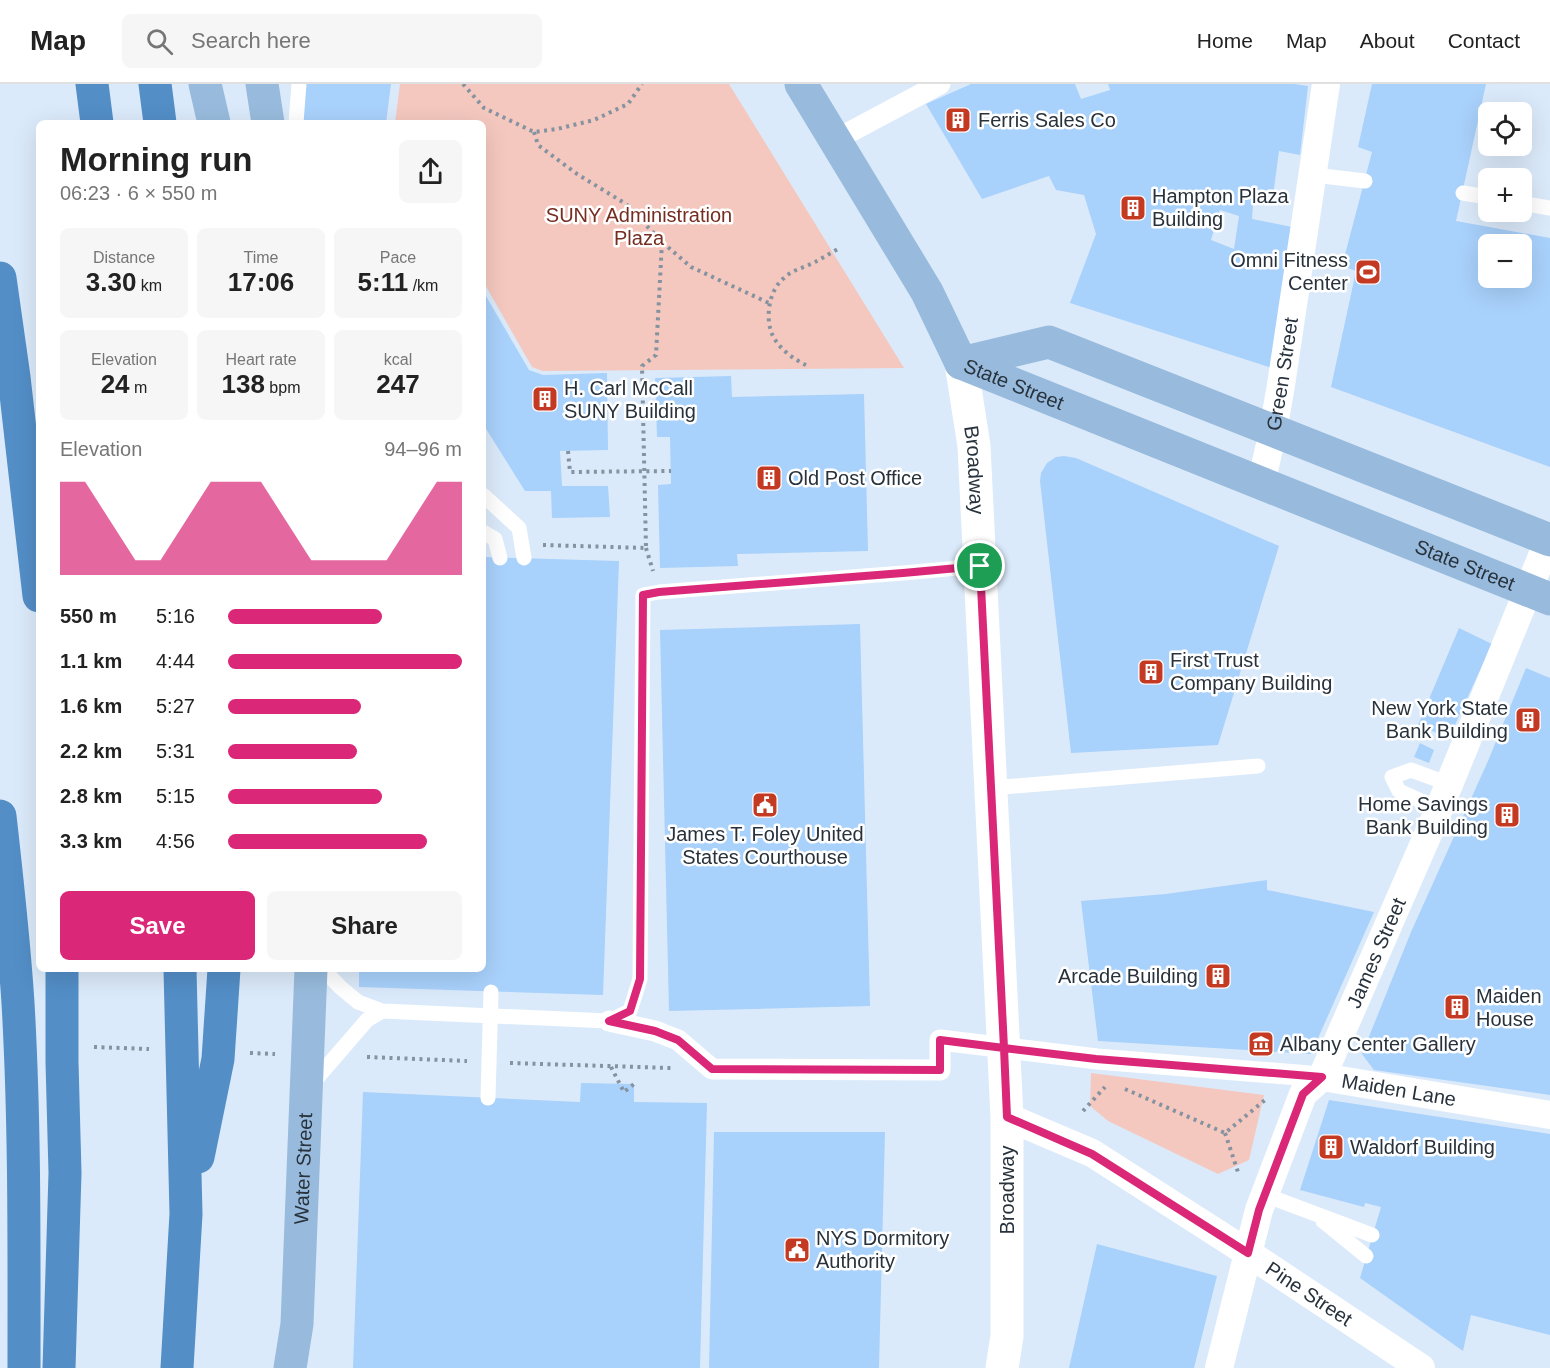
<!DOCTYPE html>
<html lang="en">
<head>
<meta charset="utf-8">
<style>
  :root { --surface:#fff; --page:#f6f6f6; --text:#222; --muted:#767676; --line:#e0e0e0; --accent:#db2777 }
  body { margin:0; font-family:Helvetica,sans-serif; background:var(--page); color:var(--text); height:100vh; display:flex; flex-direction:column; font-size:22px; white-space:nowrap }
  * { box-sizing:border-box; margin:0 }
  p { font-size:20px; color:var(--muted) }
  .icon { flex:none; width:33px; height:33px; fill:none; stroke:currentColor; stroke-width:2; stroke-linecap:round; stroke-linejoin:round }
  .map { position:relative; flex:1; overflow:hidden }
  .drawer { position:absolute; left:36px; top:36px; width:450px; height:852px; display:flex; flex-direction:column; background:var(--surface); border-radius:9px; box-shadow:0 6px 24px #0002 }
  .drawer>* { flex:none }
  .fabs { position:absolute; left:1478px; top:18px; display:grid; gap:12px }
  .fabs a { display:grid; place-items:center; width:54px; height:54px; border-radius:9px; background:var(--surface); box-shadow:0 6px 24px #0002; font-size:30px }
  .pin { position:absolute; display:grid; place-items:center; width:51px; height:51px; color:#fff; margin:-26px; border:3px solid #fff; border-radius:50%; box-shadow:0 2px 6px #0007 }
  .round { display:grid; place-items:center; flex:none; width:63px; height:63px; border-radius:9px; background:var(--page) }
  .summary { display:flex; align-items:center; justify-content:space-between; height:102px; padding:0 24px }
  h1 { font-size:33px; font-weight:700; line-height:45px }
  .figures { display:grid; grid-template-columns:repeat(3,1fr); gap:9px; height:102px; padding:6px 24px }
  .figures div { display:grid; align-content:center; border-radius:9px; background:var(--page); text-align:center }
  .figures b { font-size:26px; font-weight:700 }
  .figures small { font-size:16px; font-weight:400 }
  .figures p { font-size:16px }
  .chart { height:168px; padding:12px 24px }
  .chart p { display:flex; justify-content:space-between }
  .chart svg { width:100%; height:108px; margin-top:6px; fill:var(--accent); opacity:.7 }
  .action { display:flex; gap:12px; margin-top:auto; padding:12px 24px }
  .action a { flex:1; height:69px; border-radius:9px; background:var(--accent); color:#fff; font-size:24px; font-weight:700; line-height:69px; text-align:center }
  .action a+a { background:var(--page); color:var(--text) }
  ul { padding:0 24px; list-style:none; font-size:20px }
  li { display:grid; grid-template-columns:96px 72px 1fr; align-items:center; height:45px }
  li i { height:15px; border-radius:8px; background:var(--accent) }
  header { display:flex; align-items:center; gap:36px; box-sizing:border-box; height:84px; padding:0 30px; background:var(--surface); border-bottom:2px solid var(--line) }
  header strong { font-size:28px }
  nav { display:flex; gap:33px; margin-inline-start:auto; font-size:21px }
  .search { width:420px; height:54px; background:var(--page); display:flex; align-items:center; gap:15px; box-sizing:border-box; padding:0 21px; border-radius:9px; color:var(--muted); font-size:22px }
  .map>svg:first-child { display:block }
  .green { fill:#f4c8bf }
  .building { fill:#a8d1fb; fill-rule:evenodd }
  .lines { fill:none; stroke-linecap:round; stroke-linejoin:round }
  .path { stroke:#85929f; stroke-width:4; stroke-dasharray:3 4.5; stroke-linecap:butt }
  .service { stroke:#fff; stroke-width:15 }
  .pedestrian { stroke:#fff; stroke-width:21 }
  .minor { stroke:#fff; stroke-width:28 }
  .tertiary { stroke:#fff; stroke-width:33 }
  .primary { stroke:#98bbdd; stroke-width:33 }
  .motorway { stroke:#538ec7; stroke-width:33 }
  .route-casing { stroke:#fff; stroke-width:12 }
  .route { stroke:#db2777; stroke-width:8 }
  .labels { text-anchor:middle; dominant-baseline:central; stroke-width:5; stroke-linejoin:round; paint-order:stroke }
  .poi-label { font-size:20px; fill:#28323c; stroke:#fff; text-anchor:start }
  .park-label { font-size:20px; fill:#742d20; stroke:#fff }
  .street-label { font-size:20px; fill:#28323c; stroke:#fff }
</style>
</head>
<body>
<header>
<strong>Map</strong>
<div class="search"><svg class="icon" aria-label="search" viewBox="0 0 24 24"><circle cx="10" cy="10" r="6"/><path d="M15 15l6 6"/></svg>Search here</div>
<nav><a>Home</a><a>Map</a><a>About</a><a>Contact</a></nav>
</header>
<div class="map">
<svg width="1550" height="1284" viewBox="0 0 1550 1284">
  <rect width="100%" height="100%" fill="#dbeafa"/>
  <path class="green" d="M400 0H729L904 284 543 287 532 283 483 197V39H395Z
    M1091 989 1264 1011 1249 1076 1218 1090 1108 1037 1090 1022Z"/>
  <path class="building" d="M305 0H391L386 39H301Z
    M971 0H1075L1081 15 1110 6 1108 0H1294L1308 2 1300 71 1279 67 1273 112 1253 121 1252 135 1292 143 1275 285 1070 219 1096 150 1084 111 1056 106 1049 92 982 115 926 20ZM1220 126 1239 132 1234 165 1211 156Z
    M1372 0H1486L1456 137 1550 154V383L1331 303 1356 187 1342 182 1372 68 1358 63ZM1488 160H1521V194H1488Z
    M483 207 529 286 543 291 607 289 608 366 560 367 562 402H608L610 433 552 434 551 407H525L483 340Z
    M731 292 732 313 864 310 868 467 737 470 738 482 660 484 658 401 671 400 670 353H657L655 294Z
    M1064 372 1076 374 1279 462 1218 661 1071 669 1040 397 1041 389 1047 379 1056 373Z
    M483 473 619 477 603 911 359 903V885H483Z
    M860 540 870 922 669 927 660 546Z
    M1459 544 1492 560 1449 654 1418 641Z
    M1526 584 1550 594V1011L1374 986 1362 970 1411 848 1488 677Z
    M1420 659 1434 666 1429 679 1414 673Z
    M1267 796V806L1374 828 1311 970 1098 957 1081 817 1166 810Z
    M581 999 634 1000V1018L707 1019 700 1284H353L363 1008 580 1018Z
    M1329 1016 1550 1050V1251L1471 1231 1463 1267 1360 1194 1381 1123 1365 1119 1364 1123 1300 1106Z
    M714 1048H885L879 1284H709Z
    M1097 1160 1217 1192 1194 1284H1069Z"/>
  <g class="lines">
    <path class="path" d="M463 0 484 24 534 48 557 45 594 36 628 20 642 0
      M534 48 538 61 577 90 626 120 662 158 691 183 769 219
      M806 281C793 275 778 264 772 250 765 233 769 206 784 194 792 186 803 184 813 179 821 175 829 170 838 165
      M568 367 570 388 671 387
      M543 461 646 464 642 282 656 271 662 158
      M646 464 653 487
      M94 963 149 965
      M250 969 275 970
      M367 973 467 977
      M510 979 671 984
      M611 983 624 1008 634 1000
      M1125 1005 1225 1049 1265 1016
      M1083 1027 1105 1003
      M1225 1049 1239 1091"/>
    <path class="service" d="M296 39 299 0
      M1314 91 1365 97
      M1463 109 1488 113
      M1521 119 1550 124
      M483 411 519 444 524 474
      M483 448 495 455 500 474
      M991 704 1258 682
      M1439 725 1399 707 1392 693 1411 686 1449 700
      M323 885 340 903 358 918 382 927 609 937 630 927 640 895 643 511 659 508 903 489 980 482
      M312 1004 317 994 367 936 382 927
      M488 1014 491 908
      M1265 1111 1372 1151
      M1323 1137 1366 1172"/>
    <path class="pedestrian" d="M835 56 940 0
      M609 937 655 947 678 956 712 985 940 986V956L1097 975 1322 993"/>
    <g class="minor">
      <path id="s1" d="M1261 400 1273 347 1281 301 1326 0"/>
      <path id="s2" d="M1322 993 1550 1031"/>
      <path id="s3" d="M1007 1033 1092 1069 1248 1169 1421 1284"/>
      <path id="s4" d="M1219 1284 1259 1126 1303 1010 1322 993 1439 725 1549 455"/>
    </g>
    <path class="tertiary" id="s5" d="M961 279 974 362 1007 1033V1252L1002 1284"/>
    <g class="primary">
      <path d="M205 0 214 39"/>
      <path d="M262 0 268 39"/>
      <path d="M801 0 927 208 961 279"/>
      <path id="s6" d="M961 279 1550 515"/>
      <path d="M961 279 1049 258 1550 456"/>
      <path id="s7" d="M290 1284 297 1240 311 885"/>
    </g>
    <path class="motorway" d="M92 0 97 39
      M155 0 160 39
      M0 194 14 293 39 512
      M0 732C7 794 14 856 18 919 25 1040 24 1162 24 1284
      M198 1073 218 975 224 885
      M59 1284 65 1089 62 978V885
      M177 1284 186 1130 180 885"/>
  </g>
  <g class="lines">
    <g class="route-casing">
      <path id="route" d="M980 482 903 489 659 508 643 511 640 895 630 927 609 937 655 947 678 956 712 985 940 986V956L1004 964 1007 1033 1092 1070 1248 1169 1259 1126 1303 1010 1322 993 1096 975 1004 964 980 482"/>
    </g>
    <use href="#route" class="route"/>
  </g>
  <defs>
    <g id="building-square" transform="scale(1.35)"><rect x="-9" y="-9" width="18" height="18" rx="4" fill="#c43922" stroke="#fff"/><path d="M-4-6H4V6H1V3H-1V6H-4ZM-2.5-4.3h1.7v1.8h-1.7ZM.8-4.3h1.7v1.8H.8ZM-2.5-1h1.7V.8h-1.7ZM.8-1h1.7V.8H.8Z" fill="#fff"/></g>
    <g id="stadium-square" transform="scale(1.35)"><rect x="-9" y="-9" width="18" height="18" rx="4" fill="#c43922" stroke="#fff"/><path d="M0-5a6.5 5 0 1 0 0 10a6.5 5 0 1 0 0-10ZM-3.5-1.8h7v3.6h-7Z" fill="#fff"/></g>
    <g id="civic-square" transform="scale(1.35)"><rect x="-9" y="-9" width="18" height="18" rx="4" fill="#c43922" stroke="#fff"/><path d="M-.6-6.5H3V-4.5H.6V-3L4-1V1h2V6H-6V1h2V-1L-.6-3ZM-1.2 2.5V6h2.4V2.5Z" fill="#fff"/></g>
    <g id="museum-square" transform="scale(1.35)"><rect x="-9" y="-9" width="18" height="18" rx="4" fill="#c43922" stroke="#fff"/><path d="M0-6L6-3V-2H-6V-3ZM-5-1h2V3h-2ZM-1-1h2V3h-2ZM3-1h2V3H3ZM-6 4H6V6H-6Z" fill="#fff"/></g>
  </defs>
  <g fill-rule="evenodd">
    <use href="#building-square" x="958" y="36"/>
    <use href="#building-square" x="1133" y="124"/>
    <use href="#stadium-square" x="1368" y="188"/>
    <use href="#building-square" x="545" y="315"/>
    <use href="#building-square" x="769" y="394"/>
    <use href="#building-square" x="1151" y="588"/>
    <use href="#building-square" x="1528" y="636"/>
    <use href="#civic-square" x="765" y="721"/>
    <use href="#building-square" x="1507" y="731"/>
    <use href="#building-square" x="1218" y="892"/>
    <use href="#building-square" x="1457" y="923"/>
    <use href="#museum-square" x="1261" y="960"/>
    <use href="#building-square" x="1331" y="1063"/>
    <use href="#civic-square" x="797" y="1166"/>
  </g>
  <g class="labels">
    <g class="poi-label">
      <text x="978" y="36">Ferris Sales Co</text>
      <text x="1152" y="112">Hampton Plaza<tspan x="1152" dy="23">Building</tspan></text>
      <text x="1348" y="176" text-anchor="end">Omni Fitness<tspan x="1348" dy="23">Center</tspan></text>
      <text x="564" y="304">H. Carl McCall<tspan x="564" dy="23">SUNY Building</tspan></text>
      <text x="788" y="394">Old Post Office</text>
      <text x="1170" y="576">First Trust<tspan x="1170" dy="23">Company Building</tspan></text>
      <text x="1508" y="624" text-anchor="end">New York State<tspan x="1508" dy="23">Bank Building</tspan></text>
      <text x="1488" y="720" text-anchor="end">Home Savings<tspan x="1488" dy="23">Bank Building</tspan></text>
      <text x="765" y="750" text-anchor="middle">James T. Foley United<tspan x="765" dy="23">States Courthouse</tspan></text>
      <text x="1198" y="892" text-anchor="end">Arcade Building</text>
      <text x="1476" y="912">Maiden<tspan x="1476" dy="23">House</tspan></text>
      <text x="1280" y="960">Albany Center Gallery</text>
      <text x="1350" y="1063">Waldorf Building</text>
      <text x="816" y="1154">NYS Dormitory<tspan x="816" dy="23">Authority</tspan></text>
    </g>
    <g class="park-label">
      <text x="639" y="131">SUNY Administration<tspan x="639" dy="23">Plaza</tspan></text>
    </g>
    <g class="street-label">
      <text stroke="none"><textPath href="#s1" startOffset="112">Green Street</textPath></text>
      <text stroke="none"><textPath href="#s6" startOffset="57">State Street</textPath></text>
      <text stroke="none"><textPath href="#s5" startOffset="108">Broadway</textPath></text>
      <text stroke="none"><textPath href="#s6" startOffset="543">State Street</textPath></text>
      <text stroke="none"><textPath href="#s4" startOffset="448">James Street</textPath></text>
      <text stroke="none"><textPath href="#s2" startOffset="78">Maiden Lane</textPath></text>
      <text stroke="none"><textPath href="#s7" startOffset="200">Water Street</textPath></text>
      <text transform="translate(1007 1106) rotate(-90)">Broadway</text>
      <text stroke="none"><textPath href="#s3" startOffset="351">Pine Street</textPath></text>
    </g>
  </g>
</svg>
<div class="fabs">
<a><svg class="icon" aria-label="locate" viewBox="0 0 24 24"><circle cx="12" cy="12" r="6"/><path d="M12 2v4M12 18v4M2 12h4M18 12h4"/></svg></a>
<a>+</a>
<a>−</a>
</div>
<div class="pin" style="left:980px;top:482px;background:#1e9e55"><svg class="icon" aria-label="arrive" viewBox="0 0 24 24"><path d="M6 21V4h12l-3 4 3 4H6"/></svg></div>
<section class="drawer">
<div class="summary"><div><h1>Morning run</h1><p>06:23 · 6 × 550 m</p></div><a class="round"><svg class="icon" aria-label="share" viewBox="0 0 24 24"><path d="M12 15V3M7 8l5-5 5 5M5 13v7h14v-7"/></svg></a></div>
<div class="figures">
<div><p>Distance</p><b>3.30<small> km</small></b></div>
<div><p>Time</p><b>17:06</b></div>
<div><p>Pace</p><b>5:11<small> /km</small></b></div>
</div>
<div class="figures">
<div><p>Elevation</p><b>24<small> m</small></b></div>
<div><p>Heart rate</p><b>138<small> bpm</small></b></div>
<div><p>kcal</p><b>247</b></div>
</div>
<div class="chart"><p><span>Elevation</span>94–96 m</p>
<svg viewBox="0 0 160 44" preserveAspectRatio="none"><path d="M0 44V6L10 6L20 22L30 38L40 38L50 22L60 6L70 6L80 6L90 22L100 38L110 38L120 38L130 38L140 22L150 6L160 6V44z"/></svg>
</div>
<ul>
<li><b>550 m</b>5:16<i style="width:66%"></i></li>
<li><b>1.1 km</b>4:44<i style="width:100%"></i></li>
<li><b>1.6 km</b>5:27<i style="width:57%"></i></li>
<li><b>2.2 km</b>5:31<i style="width:55%"></i></li>
<li><b>2.8 km</b>5:15<i style="width:66%"></i></li>
<li><b>3.3 km</b>4:56<i style="width:85%"></i></li>
</ul>
<div class="action"><a>Save</a><a>Share</a></div>
</section>
</div>
</body>
</html>
